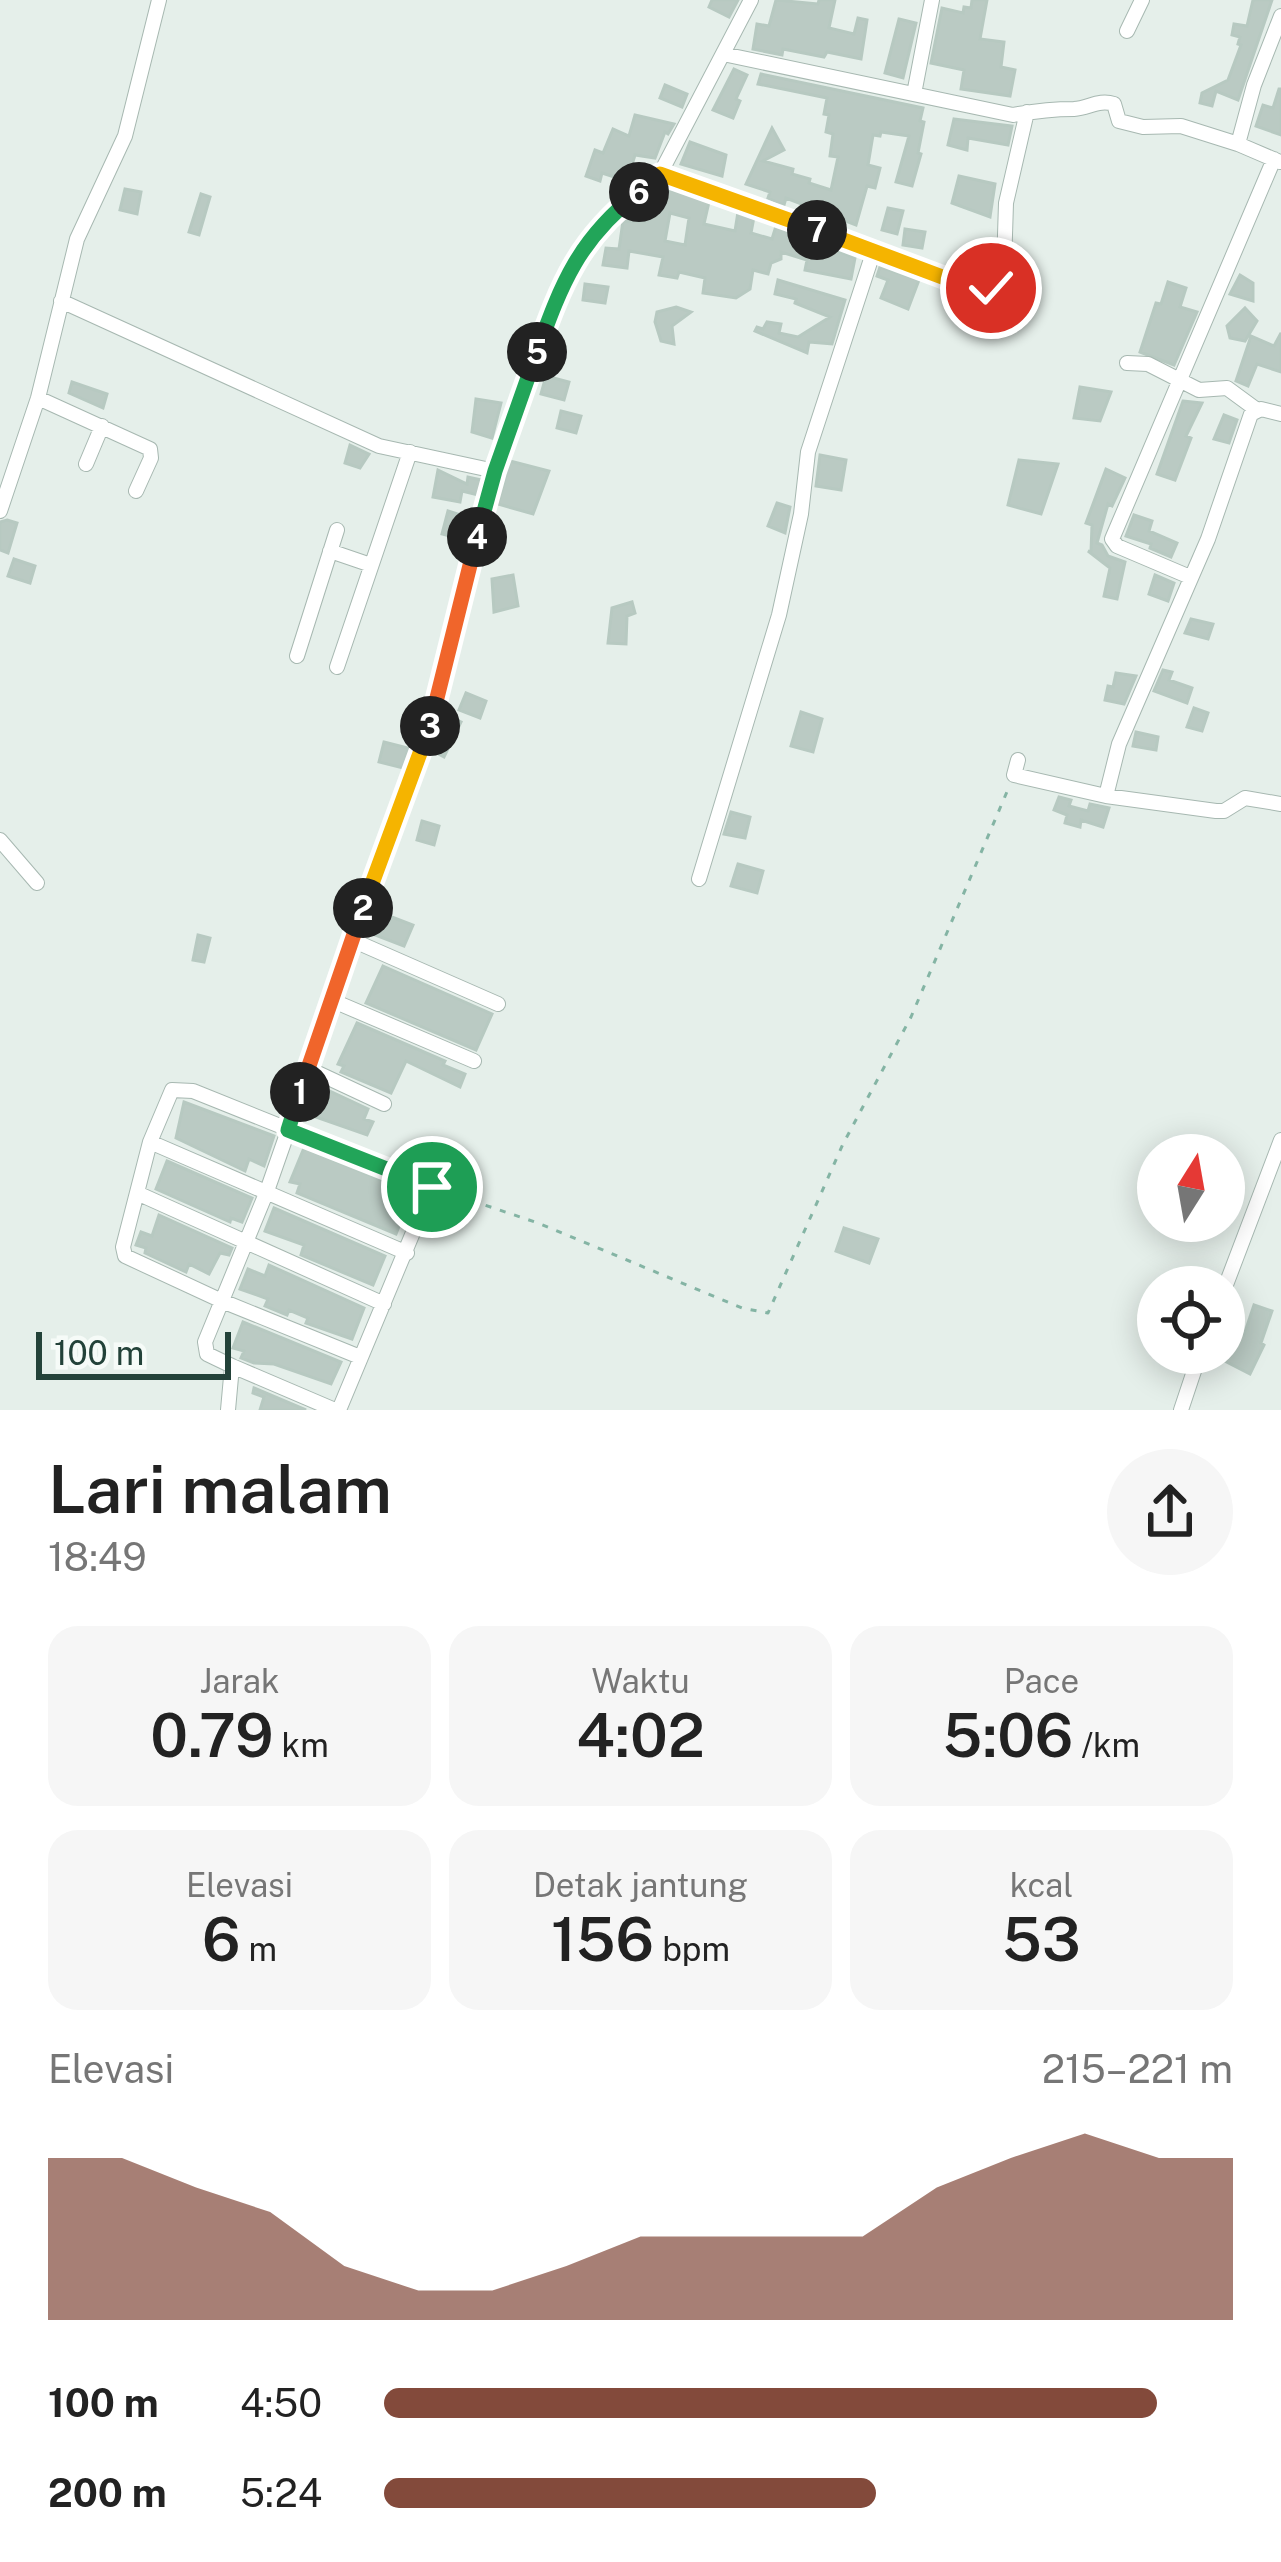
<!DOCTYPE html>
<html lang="id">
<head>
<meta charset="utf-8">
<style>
  :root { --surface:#fff; --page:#f6f6f6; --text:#222; --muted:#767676; --accent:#834a3b }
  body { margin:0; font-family:"Public Sans",sans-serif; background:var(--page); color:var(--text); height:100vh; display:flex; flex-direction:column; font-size:45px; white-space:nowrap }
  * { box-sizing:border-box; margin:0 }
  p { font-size:39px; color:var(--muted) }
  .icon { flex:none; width:66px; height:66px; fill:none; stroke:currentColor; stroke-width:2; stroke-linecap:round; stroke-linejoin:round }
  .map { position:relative; height:1410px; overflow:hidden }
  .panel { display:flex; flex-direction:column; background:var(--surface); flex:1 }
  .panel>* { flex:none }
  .needle { width:78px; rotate:11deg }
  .fabs { position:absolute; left:1137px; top:1134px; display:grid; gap:24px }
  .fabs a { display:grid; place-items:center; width:108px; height:108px; border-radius:50%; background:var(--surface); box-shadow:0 6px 30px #0003; font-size:60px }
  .scale { position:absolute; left:36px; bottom:30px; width:195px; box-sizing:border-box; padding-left:12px; border:6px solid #234239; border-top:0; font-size:33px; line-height:42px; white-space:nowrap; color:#234239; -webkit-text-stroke:9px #f6fbf8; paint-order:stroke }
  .pin { position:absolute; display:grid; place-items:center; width:102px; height:102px; color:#fff; margin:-51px; border:6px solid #fff; border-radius:50%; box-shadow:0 3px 12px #0007 }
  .km { position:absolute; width:60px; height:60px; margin:-30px; border-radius:50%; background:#222; color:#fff; font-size:33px; line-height:60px; text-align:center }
  .round { display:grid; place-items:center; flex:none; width:126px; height:126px; border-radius:63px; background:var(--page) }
  .head { display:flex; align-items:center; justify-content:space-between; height:204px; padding:0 48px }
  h1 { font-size:66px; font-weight:600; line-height:90px }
  .stats { display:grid; grid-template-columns:repeat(3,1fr); gap:18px; height:204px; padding:12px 48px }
  .stats div { display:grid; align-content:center; border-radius:30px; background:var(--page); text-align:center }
  .stats b { font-size:60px; font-weight:600 }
  .stats small { font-size:33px; font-weight:400 }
  .stats p { font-size:33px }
  .chart { height:336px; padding:24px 48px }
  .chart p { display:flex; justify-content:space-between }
  .chart svg { width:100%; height:216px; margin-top:12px; fill:var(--accent); opacity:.7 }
  ul { padding:0 48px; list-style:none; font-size:39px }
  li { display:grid; grid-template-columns:192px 144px 1fr; align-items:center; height:90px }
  li i { height:30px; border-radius:15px; background:var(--accent) }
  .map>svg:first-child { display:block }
  .building { fill:#bacac3; stroke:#b7c9c1; stroke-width:3; fill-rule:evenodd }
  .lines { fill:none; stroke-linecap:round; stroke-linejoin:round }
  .minor-casing { stroke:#a7b8b1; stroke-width:16 }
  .path { stroke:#84b4a4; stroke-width:3; stroke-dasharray:6 9; stroke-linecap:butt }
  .minor { stroke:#fff; stroke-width:14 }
  .split-1-casing { stroke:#fff; stroke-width:24 }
  .split-2-casing { stroke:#fff; stroke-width:24 }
  .split-3-casing { stroke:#fff; stroke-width:24 }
  .split-4-casing { stroke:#fff; stroke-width:24 }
  .split-5-casing { stroke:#fff; stroke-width:24 }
  .split-6-casing { stroke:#fff; stroke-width:24 }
  .split-7-casing { stroke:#fff; stroke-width:24 }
  .split-8-casing { stroke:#fff; stroke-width:24 }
  .split-1 { stroke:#22a559; stroke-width:15 }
  .split-2 { stroke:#f0652b; stroke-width:15 }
  .split-3 { stroke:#f5b400; stroke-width:15 }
  .split-4 { stroke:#f0652b; stroke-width:15 }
  .split-5 { stroke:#22a559; stroke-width:15 }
  .split-6 { stroke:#22a559; stroke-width:15 }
  .split-7 { stroke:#f5b400; stroke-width:15 }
  .split-8 { stroke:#f5b400; stroke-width:15 }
</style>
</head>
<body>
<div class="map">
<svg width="1281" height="1410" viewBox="0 0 1281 1410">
  <rect width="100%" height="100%" fill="#e5efea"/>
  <path class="building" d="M712 0H738L729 17 709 7Z
    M776 0 818 4 819 0H835L829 28 854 34 858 18 867 20 861 59 827 52 824 57 783 49 782 55 753 49 757 24 769 26Z
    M972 0H987L980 39 1004 42 1001 67 1015 70 1010 96 961 89 964 70 931 63 942 8 963 13 964 7 971 8Z
    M1253 0H1272L1238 100 1216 91 1212 106 1200 103 1202 93 1228 80 1241 45 1238 44 1240 37 1232 35 1234 24 1247 26Z
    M899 19 916 23 903 78 885 73Z
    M734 69 747 75 736 99 740 101 733 118 713 110Z
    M761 74 923 108 920 121 924 122 918 153 921 154 912 186 896 182 909 136 881 132 880 136 873 135 868 165 880 168 875 188 867 186 856 225 786 198 784 205 768 198 770 192 746 184 772 128 784 150 763 161 793 169 792 174 810 179 809 183 831 190 838 157 830 156 833 134 826 132 829 115 824 114 827 98 758 84Z
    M665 85 687 94 682 107 660 98Z
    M1279 89H1281V135L1256 126 1263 105 1273 108Z
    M635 115 674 124 668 134 665 132 655 158 635 155 627 181 602 173 600 181 586 176 595 150 603 153 613 129 629 136Z
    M954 119 1012 126 1008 145 968 138 967 150 948 145Z
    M690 142 726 155 722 176 681 164Z
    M959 176 995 184 990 217 952 203Z
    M125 189 141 192 137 214 120 210Z
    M669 189 709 202 704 224 735 231 738 212 754 217 751 233 772 239 776 226 855 258 851 279 805 270 807 260 781 252V259L771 263 768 274 753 270 750 289 736 298 703 293 705 278 679 272 677 278 659 275 663 257 629 251 627 268 603 265 606 248 619 249 623 221 645 222 649 201 664 203ZM670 213 689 218 685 245 665 241Z
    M201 194 210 197 199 235 189 232Z
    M888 208 903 211 897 234 882 230Z
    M905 229 925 232 922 248 903 245Z
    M880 267 919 280 908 309 881 298 888 280 877 276Z
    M1240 275 1253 283V301L1230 294Z
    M778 280 845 300 832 344 809 342 807 353 755 331 757 327 763 329 767 322 781 324 779 333 798 337 830 317 795 303 796 299 775 294Z
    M1168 282 1186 288 1180 307 1197 312 1174 365 1140 352 1156 303 1161 304Z
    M585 284 608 287 605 303 583 300Z
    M965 295 978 299 979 314 956 315 955 296Z
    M676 307 691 312 672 326 674 344 661 341 655 322 657 312Z
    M1245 308 1257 321 1245 341 1230 338 1227 326Z
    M1281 333V372L1257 364 1248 386 1236 381 1251 336 1274 346Z
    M546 376 569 382 564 400 541 394Z
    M72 382 107 394 103 408 69 393Z
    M1080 387 1111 392 1100 421 1074 418Z
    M476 399 501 403 492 438 472 432Z
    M1183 401 1202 403 1186 436 1191 438 1175 480 1157 474Z
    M561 411 581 416 576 433 557 428Z
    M1224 415 1237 420 1229 443 1214 439Z
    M350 445 369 454 360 468 345 463Z
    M820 455 846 460 841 490 816 486Z
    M1019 460 1058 464 1041 514 1008 505Z
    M510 461 549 471 533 514 498 504Z
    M1106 469 1125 478 1112 506 1108 504 1097 543 1102 545 1108 556 1125 562 1117 599 1104 596 1110 568 1088 551 1091 552 1092 525 1086 523Z
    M438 470 467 484 468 477 481 480 478 495 462 491 460 502 433 497Z
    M777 503 790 507 785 533 768 526Z
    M448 511 467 517 461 539 442 534Z
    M1134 515 1152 521 1149 531 1177 543 1171 557 1150 548 1151 544 1126 536Z
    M7 520 17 523 8 553 0 550V522Z
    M14 559 35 566 30 583 8 576Z
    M513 575 518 606 494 612 492 579Z
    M1155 575 1174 583 1168 601 1149 594Z
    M632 602 635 613 627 616 626 644 608 643 612 608Z
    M1191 619 1213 624 1208 639 1185 633Z
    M1163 670 1172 672 1169 680 1192 688 1187 703 1154 691Z
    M1116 673 1136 676 1124 704 1105 700 1108 686 1113 687Z
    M466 693 486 701 480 718 459 710Z
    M1194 708 1208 713 1202 731 1187 727Z
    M801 712 822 719 813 752 791 746Z
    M446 715 461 722 444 757 433 751Z
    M1136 732 1158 737 1156 750 1133 746Z
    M384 742 408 748 403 768 379 762Z
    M1059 797 1071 800 1069 806 1088 811 1090 804 1109 808 1103 827 1081 820 1080 827 1065 823 1067 815 1054 810Z
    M731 812 750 817 745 838 724 834Z
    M422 821 439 826 434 845 417 840Z
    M738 864 763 871 757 893 731 886Z
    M384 914 413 925 404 946 375 935Z
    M198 935 210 938 204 962 193 960Z
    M383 966 492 1014 476 1050 366 1003Z
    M357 1023 445 1061 443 1065 465 1074 460 1087 406 1061 391 1093 341 1072 344 1066 338 1064Z
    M319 1086 368 1109 364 1119 373 1122 367 1135 316 1117 322 1098 316 1096Z
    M184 1102 274 1136 264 1166 249 1159 245 1171 176 1138Z
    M304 1148 412 1193 396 1234 297 1193 300 1184 290 1182Z
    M167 1161 252 1198 242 1222 231 1218 230 1222 156 1189Z
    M274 1208 385 1256 373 1285 301 1255 304 1245 265 1231Z
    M159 1215 232 1248 229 1255 220 1253 209 1274 189 1264 186 1272 145 1253 146 1248 136 1245 141 1232 152 1236Z
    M844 1228 878 1239 869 1263 836 1251Z
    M269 1265 364 1308 352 1339 306 1323 308 1318 289 1310 287 1315 265 1306 268 1299 240 1289 248 1269 265 1276Z
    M1254 1305 1272 1311 1261 1343 1264 1345 1250 1374 1223 1360 1238 1332 1244 1335Z
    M243 1322 341 1362 331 1384 274 1364 254 1363 241 1358 244 1351 233 1348Z
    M254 1388 306 1410H260L264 1397 253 1393Z"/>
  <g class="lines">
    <g class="minor-casing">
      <path id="minor" d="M1127 31 1142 0
        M723 54 1013 115C1035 111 1053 109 1074 109 1089 108 1099 99 1114 104L1119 121 1143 127 1181 126 1238 144
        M914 94 932 0
        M1280 162 1238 144 1254 85 1281 16
        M660 174 765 209 873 253 808 452 801 514 779 615 699 879
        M873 253 978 288 998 285 1004 267 1006 203 1027 112
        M61 301 379 446 495 471
        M1127 363 1148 364 1199 390 1227 388 1257 410
        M38 398 150 449 151 458 136 491
        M86 464 102 426
        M0 511 38 398 77 239 125 136 159 0
        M330 551 371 565
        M1190 577 1117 546 1112 539 1274 159
        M297 656 337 530
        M337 667 410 452
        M1018 760 1014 775 1106 796 1216 811H1224L1245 798 1281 804
        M1106 796 1119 744 1208 539 1251 414 1261 409 1281 414
        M0 840 37 883
        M352 940 498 1004
        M331 1000 474 1061
        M307 1068 384 1104
        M150 1142 407 1253
        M137 1193 384 1304
        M1224 1290 1281 1140
        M232 1366 335 1410
        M228 1410 232 1366 207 1354 205 1342 267 1191 438 702 495 471 547 324 577 255 592 233 660 174 751 0
        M339 1410 432 1187 193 1091 172 1090 150 1142 123 1247 125 1256 222 1301 360 1357
        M1181 1410 1200 1353"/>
    </g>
    <path class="path" d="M443 1191 538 1223 742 1308 768 1313 843 1144 911 1017 1009 787"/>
    <use href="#minor" class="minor"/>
  </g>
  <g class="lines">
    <g class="split-1-casing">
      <path id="split-1" d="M300 1092 288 1130 432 1187"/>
    </g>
    <g class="split-2-casing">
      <path id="split-2" d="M300 1092 363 908"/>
    </g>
    <g class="split-3-casing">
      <path id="split-3" d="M363 908 430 726"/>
    </g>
    <g class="split-4-casing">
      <path id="split-4" d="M430 726 477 537"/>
    </g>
    <g class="split-5-casing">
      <path id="split-5" d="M477 537 495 471 537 352"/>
    </g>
    <g class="split-6-casing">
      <path id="split-6" d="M537 352C562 282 579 239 639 192"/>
    </g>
    <g class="split-7-casing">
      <path id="split-7" d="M639 192 660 174 817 230"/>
    </g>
    <g class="split-8-casing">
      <path id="split-8" d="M817 230 953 281 991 288"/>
    </g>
    <use href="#split-1" class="split-1"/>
    <use href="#split-2" class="split-2"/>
    <use href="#split-3" class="split-3"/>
    <use href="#split-4" class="split-4"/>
    <use href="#split-5" class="split-5"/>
    <use href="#split-6" class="split-6"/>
    <use href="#split-7" class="split-7"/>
    <use href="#split-8" class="split-8"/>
  </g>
</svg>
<div class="fabs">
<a><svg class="needle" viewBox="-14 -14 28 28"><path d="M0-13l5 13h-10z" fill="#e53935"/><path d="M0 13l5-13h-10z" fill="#767676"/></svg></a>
<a><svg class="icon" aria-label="locate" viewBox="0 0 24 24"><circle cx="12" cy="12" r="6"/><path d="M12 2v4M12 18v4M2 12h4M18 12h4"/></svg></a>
</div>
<div class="scale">100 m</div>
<div class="pin" style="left:432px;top:1187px;background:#1e9e55"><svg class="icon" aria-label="arrive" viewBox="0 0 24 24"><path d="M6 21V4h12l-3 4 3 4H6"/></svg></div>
<div class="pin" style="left:991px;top:288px;background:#d93025"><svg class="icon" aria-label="check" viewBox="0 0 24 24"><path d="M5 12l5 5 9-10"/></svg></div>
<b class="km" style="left:300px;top:1092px">1</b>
<b class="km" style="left:363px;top:908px">2</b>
<b class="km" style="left:430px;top:726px">3</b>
<b class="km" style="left:477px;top:537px">4</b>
<b class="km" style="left:537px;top:352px">5</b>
<b class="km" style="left:639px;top:192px">6</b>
<b class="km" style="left:817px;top:230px">7</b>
</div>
<section class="panel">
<div class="head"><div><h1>Lari malam</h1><p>18:49</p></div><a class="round"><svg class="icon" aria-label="share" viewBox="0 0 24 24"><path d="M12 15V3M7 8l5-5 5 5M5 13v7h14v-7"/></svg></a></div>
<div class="stats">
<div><p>Jarak</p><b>0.79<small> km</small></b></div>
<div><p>Waktu</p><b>4:02</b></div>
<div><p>Pace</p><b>5:06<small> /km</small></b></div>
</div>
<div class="stats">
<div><p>Elevasi</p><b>6<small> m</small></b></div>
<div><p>Detak jantung</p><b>156<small> bpm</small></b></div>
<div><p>kcal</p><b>53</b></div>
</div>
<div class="chart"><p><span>Elevasi</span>215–221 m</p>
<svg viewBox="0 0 160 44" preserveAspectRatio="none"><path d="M0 44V11L10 11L20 17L30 22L40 33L50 38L60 38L70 33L80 27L90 27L100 27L110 27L120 17L130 11L140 6L150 11L160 11V44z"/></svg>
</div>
<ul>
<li><b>100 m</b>4:50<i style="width:91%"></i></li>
<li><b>200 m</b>5:24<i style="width:58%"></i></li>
</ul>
</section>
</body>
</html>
